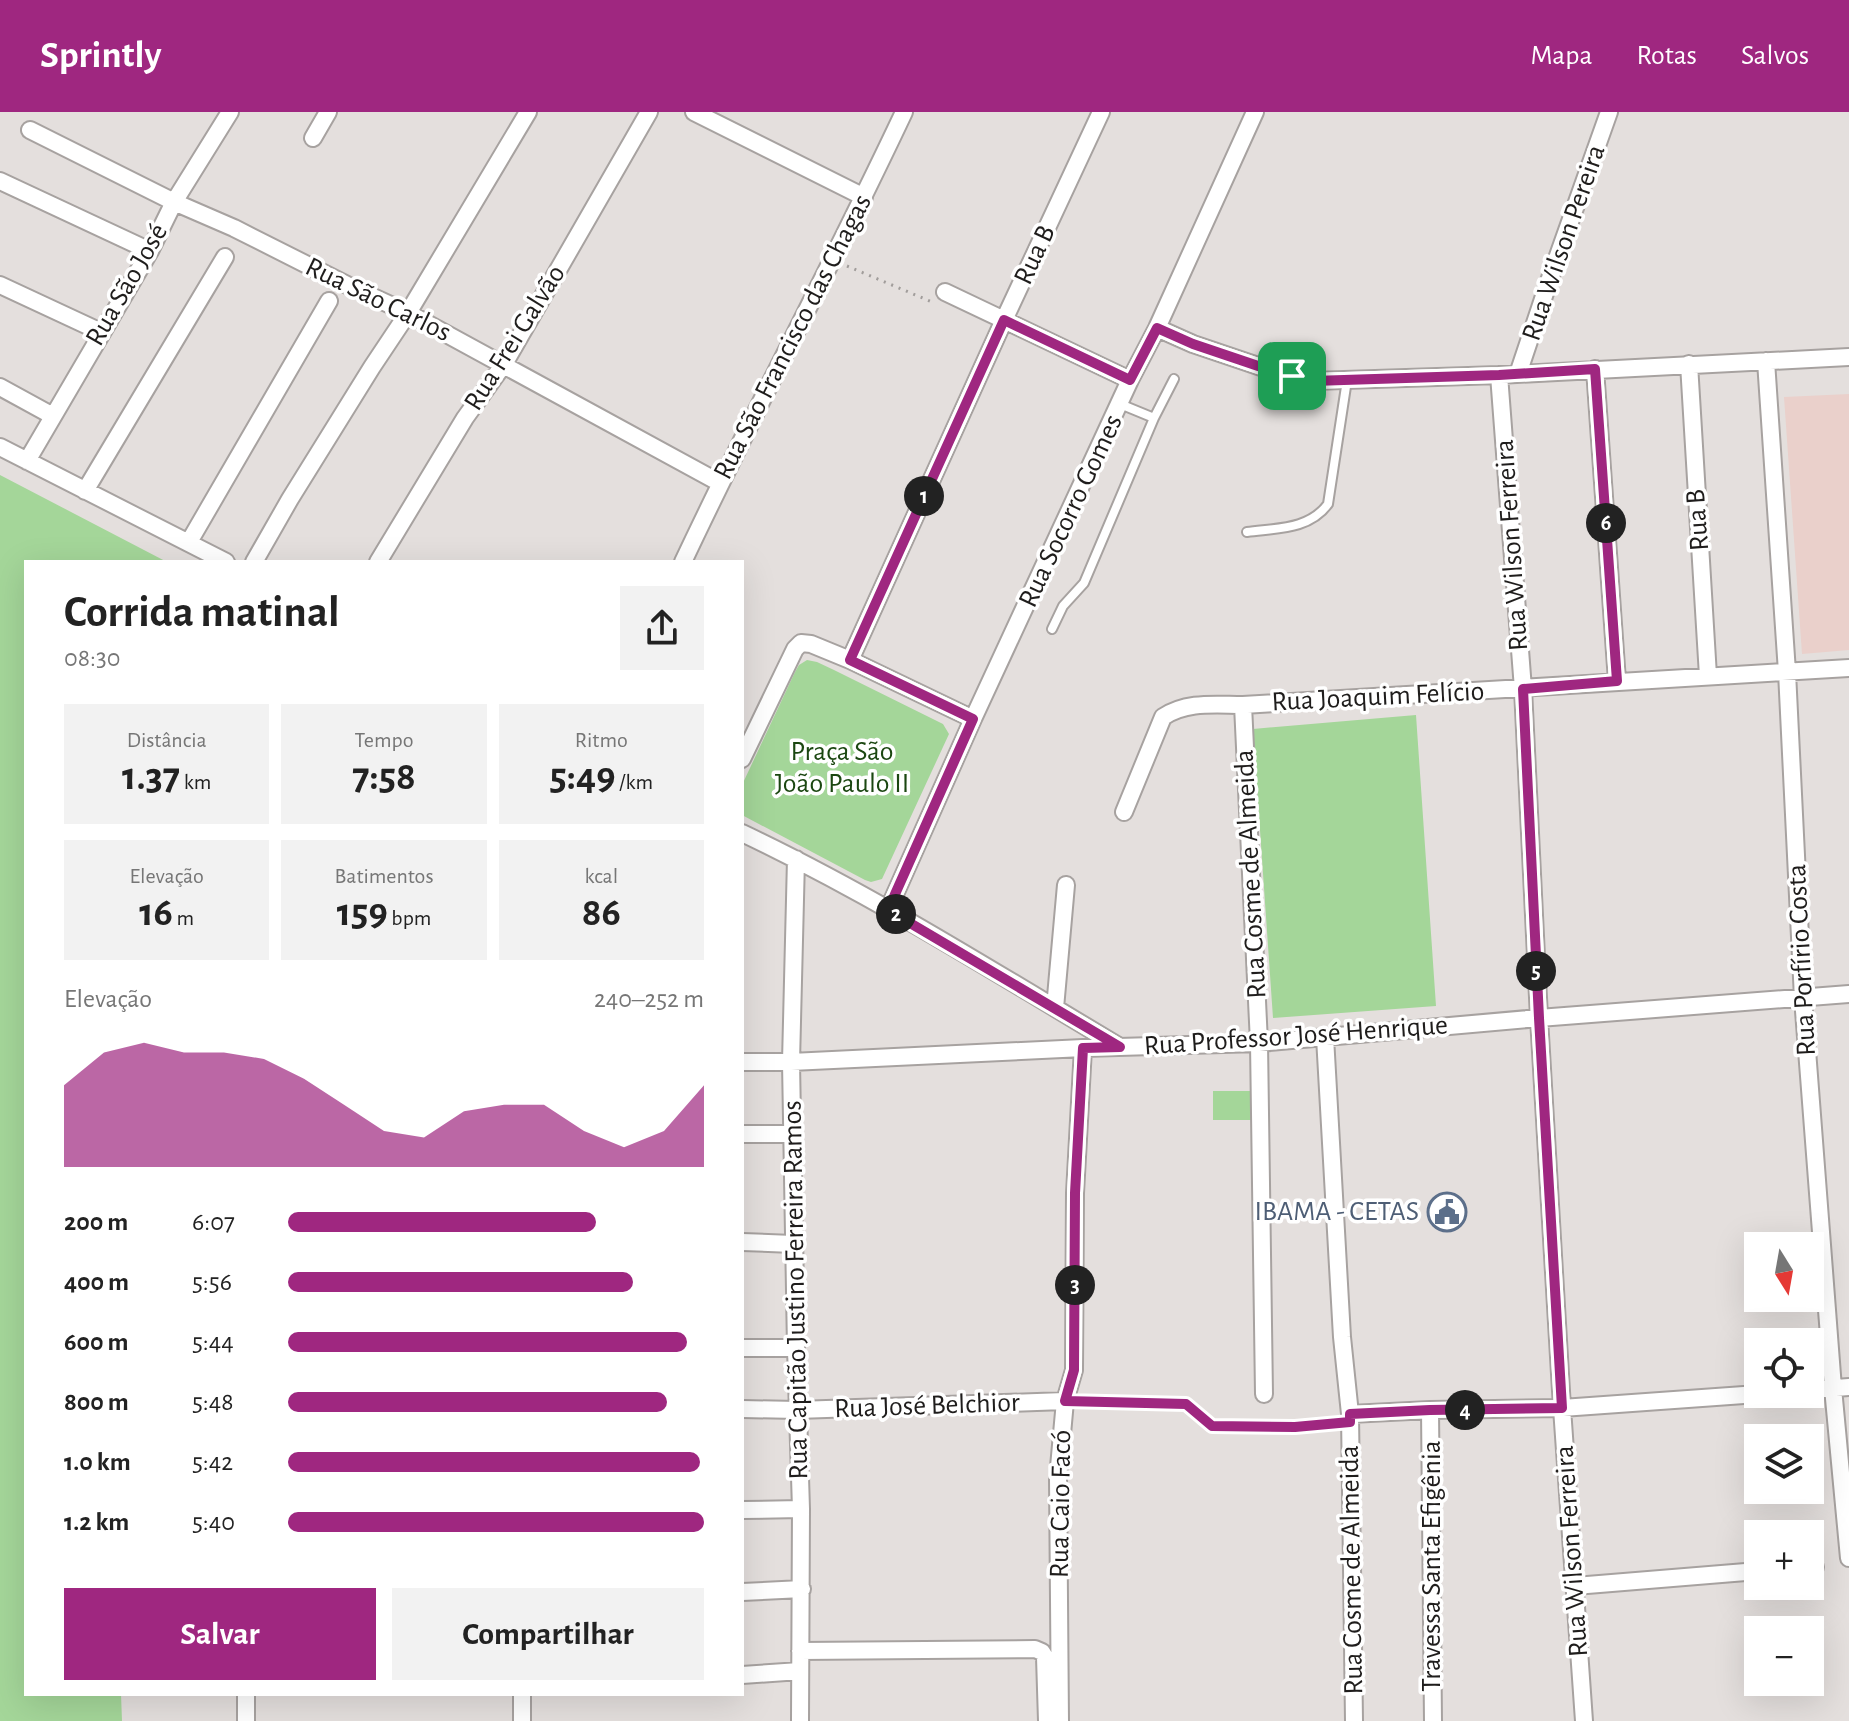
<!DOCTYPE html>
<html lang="pt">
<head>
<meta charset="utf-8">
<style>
  :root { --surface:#fff; --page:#f2f2f2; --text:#222; --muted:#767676; --accent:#9f2780 }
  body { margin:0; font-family:"Alegreya Sans",sans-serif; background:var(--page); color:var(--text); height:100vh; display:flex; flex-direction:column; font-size:30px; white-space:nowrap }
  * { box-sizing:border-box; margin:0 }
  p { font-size:26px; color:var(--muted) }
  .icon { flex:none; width:44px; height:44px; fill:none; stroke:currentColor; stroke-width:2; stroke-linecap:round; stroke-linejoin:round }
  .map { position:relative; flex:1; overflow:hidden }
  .drawer { position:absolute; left:24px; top:448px; width:720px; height:1136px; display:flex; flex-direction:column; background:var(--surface); border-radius:0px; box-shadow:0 8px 32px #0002 }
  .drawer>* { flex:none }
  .needle { width:52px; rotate:169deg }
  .buttons { position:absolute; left:1744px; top:1120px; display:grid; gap:16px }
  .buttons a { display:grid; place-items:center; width:80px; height:80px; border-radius:0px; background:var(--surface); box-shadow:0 8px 32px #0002; font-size:40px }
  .pin { position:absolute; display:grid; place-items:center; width:68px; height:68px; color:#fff; margin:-34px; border-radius:16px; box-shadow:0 4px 12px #0006 }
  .km { position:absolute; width:40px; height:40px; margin:-20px; border-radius:50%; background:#222; color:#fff; font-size:22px; line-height:40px; text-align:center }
  .round { display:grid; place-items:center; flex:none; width:84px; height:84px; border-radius:0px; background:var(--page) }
  .summary { display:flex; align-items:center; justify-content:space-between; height:136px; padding:0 40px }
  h1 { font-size:44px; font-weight:700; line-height:60px }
  .figures { display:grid; grid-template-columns:repeat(3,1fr); gap:12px; height:136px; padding:8px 40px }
  .figures div { display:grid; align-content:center; border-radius:0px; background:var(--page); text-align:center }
  .figures b { font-size:40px; font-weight:700 }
  .figures small { font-size:22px; font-weight:400 }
  .figures p { font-size:22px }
  .chart { height:224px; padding:16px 40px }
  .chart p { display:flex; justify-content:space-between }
  .chart svg { width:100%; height:144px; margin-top:8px; fill:var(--accent); opacity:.7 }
  .button { display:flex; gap:16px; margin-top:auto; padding:16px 40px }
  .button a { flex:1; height:92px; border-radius:0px; background:var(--accent); color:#fff; font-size:32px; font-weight:700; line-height:92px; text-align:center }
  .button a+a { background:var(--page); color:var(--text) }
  ul { padding:0 40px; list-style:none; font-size:26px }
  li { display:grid; grid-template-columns:128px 96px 1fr; align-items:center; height:60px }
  li i { height:20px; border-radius:10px; background:var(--accent) }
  header { display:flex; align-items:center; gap:48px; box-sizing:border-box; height:112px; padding:0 40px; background:var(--accent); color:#fff }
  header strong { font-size:38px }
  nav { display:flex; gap:44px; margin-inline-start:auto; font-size:28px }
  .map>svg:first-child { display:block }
  .medical { fill:#ead0cb }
  .green { fill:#a4d699 }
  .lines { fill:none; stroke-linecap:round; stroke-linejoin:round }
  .lane-casing { stroke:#a7a2a0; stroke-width:12 }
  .street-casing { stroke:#a7a2a0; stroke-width:20 }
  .path { stroke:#a19d9b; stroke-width:3; stroke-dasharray:2 6; stroke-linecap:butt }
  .lane { stroke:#fff; stroke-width:8 }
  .street { stroke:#fff; stroke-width:16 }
  .route-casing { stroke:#fff; stroke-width:16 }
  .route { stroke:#9f2780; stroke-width:10 }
  .labels { text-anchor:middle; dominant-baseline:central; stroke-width:7; stroke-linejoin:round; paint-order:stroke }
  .street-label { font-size:28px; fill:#1f1d1c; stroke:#fff }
  .park-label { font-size:28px; fill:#1b4711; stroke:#fff }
  .service-label { font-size:28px; fill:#4e5e75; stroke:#fff; text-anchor:end }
</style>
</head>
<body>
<header>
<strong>Sprintly</strong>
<nav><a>Mapa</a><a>Rotas</a><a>Salvos</a></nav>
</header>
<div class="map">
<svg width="1849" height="1609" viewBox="0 0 1849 1609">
  <rect width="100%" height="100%" fill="#e4dfdd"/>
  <path class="medical" d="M1849 282V538L1802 542 1784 285Z"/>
  <path class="green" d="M0 363 167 450H26V1582H121L122 1609H0Z
    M807 548 817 550 834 558 943 612 949 622 882 767 871 770 865 768 742 703V673L795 560 799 553Z
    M1416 603 1436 894 1273 906 1253 617Z
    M1213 979H1252V1008H1213Z"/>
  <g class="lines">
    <g class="lane-casing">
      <path id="lane" d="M1120 292 1154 306
        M1247 420C1276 416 1309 418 1328 392L1347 268
        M1052 517 1063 494 1084 471 1154 306 1174 267"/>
    </g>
    <g class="street-casing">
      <path id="street" d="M694 0 864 85
        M30 18 174 90 234 116 347 173 408 201 720 371
        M313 26 328 0
        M0 69 150 139
        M0 173 101 220
        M945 180 1130 268
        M1157 216 1193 232 1267 257 1313 269 1499 263 1849 245
        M1766 249 1787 560 1803 886 1833 1276 1849 1446
        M1689 252 1708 564
        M1595 257 1617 569
        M1518 262 1548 172 1609 0
        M1499 263 1523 577 1539 906 1562 1296 1584 1609
        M0 275 53 304
        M0 335 226 450
        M27 349 150 139 174 90 230 0
        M85 379 225 145
        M189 430 329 189
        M254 450 290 387 372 255 408 201 528 0
        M378 450 465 306 504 252 649 0
        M683 450C754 299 833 151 904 0
        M850 548 1004 208 1101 0
        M1243 593 1259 931 1264 1282
        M742 647 795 537 801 531 811 532 850 548 973 607
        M1124 700 1163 605C1187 589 1215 593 1243 593L1849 556
        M742 721C873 783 996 861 1120 935
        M796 747 791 950 796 1236 801 1397 800 1609
        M888 798 973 607 1130 268 1157 216 1255 0
        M1055 896 1066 773
        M1325 925 1342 1225 1350 1302 1354 1609
        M742 950H791L1083 936 1259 931 1539 906 1849 882
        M742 1022H792
        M742 1130 793 1132
        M742 1236H796
        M1810 1278 1849 1275
        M742 1297 797 1298 1065 1289
        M1430 1298 1433 1609
        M1350 1302 1430 1298 1562 1296 1758 1282
        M742 1398 801 1397
        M1810 1455H1815
        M1575 1474 1758 1459
        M742 1480 802 1477
        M800 1539 1035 1537 1042 1540 1045 1545 1047 1609
        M742 1563 800 1559
        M246 1582V1609
        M522 1609V1582
        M1060 1609 1058 1366 1065 1289 1074 1258 1075 1081 1083 936"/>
    </g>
    <path class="path" d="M847 154 932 190
      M1081 1290 1186 1292 1212 1314 1295 1315 1332 1312"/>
    <use href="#lane" class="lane"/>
    <use href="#street" class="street"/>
  </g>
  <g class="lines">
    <g class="route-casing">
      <path id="route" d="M1004 208 1130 268 1157 216 1193 232 1267 257 1313 269 1499 263 1595 257 1617 569 1523 577 1539 906 1562 1296 1430 1298 1350 1302V1310L1295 1315 1212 1314 1186 1292 1065 1289 1074 1258 1075 1081 1083 936 1120 935 888 798 973 607 850 548Z"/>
    </g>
    <use href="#route" class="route"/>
  </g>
  <defs>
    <g id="civic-ring" transform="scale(2)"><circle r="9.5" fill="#fff" stroke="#5c6f8a" stroke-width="1.5"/><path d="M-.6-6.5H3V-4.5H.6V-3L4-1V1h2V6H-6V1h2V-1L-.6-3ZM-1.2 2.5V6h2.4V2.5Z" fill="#5c6f8a"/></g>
  </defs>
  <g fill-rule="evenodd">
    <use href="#civic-ring" x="1447" y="1100"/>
  </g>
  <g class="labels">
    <g class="street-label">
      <text transform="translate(1564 131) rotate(-71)">Rua Wilson Pereira</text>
      <text transform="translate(1035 143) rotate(-65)">Rua B</text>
      <text transform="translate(127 173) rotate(-60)">Rua São José</text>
      <text transform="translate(378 188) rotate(26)">Rua São Carlos</text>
      <text transform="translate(793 225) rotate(-63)">Rua São Francisco das Chagas</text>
      <text transform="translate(515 226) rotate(-58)">Rua Frei Galvão</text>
      <text transform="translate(1071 399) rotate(-65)">Rua Socorro Gomes</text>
      <text transform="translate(1698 408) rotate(-94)">Rua B</text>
      <text transform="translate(1512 433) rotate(-94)">Rua Wilson Ferreira</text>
      <text transform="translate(1378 585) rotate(-3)">Rua Joaquim Felício</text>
      <text transform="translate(1251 762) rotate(-93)">Rua Cosme de Almeida</text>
      <text transform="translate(1802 848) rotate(-93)">Rua Porfírio Costa</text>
      <text transform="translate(1296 924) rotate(-4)">Rua Professor José Henrique</text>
      <text transform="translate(796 1178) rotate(-91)">Rua Capitão Justino Ferreira Ramos</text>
      <text transform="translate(927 1294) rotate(-2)">Rua José Belchior</text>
      <text transform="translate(1061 1392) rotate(-89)">Rua Caio Facó</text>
      <text transform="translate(1572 1439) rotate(-94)">Rua Wilson Ferreira</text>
      <text transform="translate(1432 1454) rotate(-90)">Travessa Santa Efigênia</text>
      <text transform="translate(1352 1458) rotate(-91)">Rua Cosme de Almeida</text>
    </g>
    <g class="park-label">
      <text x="842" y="640">Praça São<tspan x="842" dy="32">João Paulo II</tspan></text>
    </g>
    <g class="service-label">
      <text x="1419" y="1100">IBAMA - CETAS</text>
    </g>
  </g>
</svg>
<div class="buttons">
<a><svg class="needle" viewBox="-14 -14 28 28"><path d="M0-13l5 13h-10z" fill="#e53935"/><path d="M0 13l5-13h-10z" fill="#767676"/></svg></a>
<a><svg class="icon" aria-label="locate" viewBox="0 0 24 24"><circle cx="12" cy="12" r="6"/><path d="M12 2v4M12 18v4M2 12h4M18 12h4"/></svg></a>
<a><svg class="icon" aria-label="layers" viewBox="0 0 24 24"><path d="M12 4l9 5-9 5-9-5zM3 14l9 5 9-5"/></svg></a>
<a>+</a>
<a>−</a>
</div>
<div class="pin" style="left:1292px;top:264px;background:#1e9e55"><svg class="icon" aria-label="arrive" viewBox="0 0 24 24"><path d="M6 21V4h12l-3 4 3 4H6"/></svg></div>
<b class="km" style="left:924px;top:384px">1</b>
<b class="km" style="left:896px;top:802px">2</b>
<b class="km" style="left:1075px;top:1173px">3</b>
<b class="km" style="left:1465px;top:1298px">4</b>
<b class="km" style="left:1536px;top:859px">5</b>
<b class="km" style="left:1606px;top:411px">6</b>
<section class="drawer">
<div class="summary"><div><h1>Corrida matinal</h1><p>08:30</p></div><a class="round"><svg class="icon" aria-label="share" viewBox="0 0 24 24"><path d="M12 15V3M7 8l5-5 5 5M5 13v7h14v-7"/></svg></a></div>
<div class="figures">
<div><p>Distância</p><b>1.37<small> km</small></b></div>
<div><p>Tempo</p><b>7:58</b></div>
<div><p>Ritmo</p><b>5:49<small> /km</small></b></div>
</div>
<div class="figures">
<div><p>Elevação</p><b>16<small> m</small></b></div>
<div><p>Batimentos</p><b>159<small> bpm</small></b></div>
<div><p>kcal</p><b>86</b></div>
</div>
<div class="chart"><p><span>Elevação</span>240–252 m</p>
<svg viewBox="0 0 160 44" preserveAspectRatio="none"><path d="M0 44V19L10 9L20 6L30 9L40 9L50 11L60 17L70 25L80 33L90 35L100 27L110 25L120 25L130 33L140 38L150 33L160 19V44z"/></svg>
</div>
<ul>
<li><b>200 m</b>6:07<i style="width:74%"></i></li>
<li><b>400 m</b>5:56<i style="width:83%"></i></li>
<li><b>600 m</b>5:44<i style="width:96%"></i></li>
<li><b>800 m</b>5:48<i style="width:91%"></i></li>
<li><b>1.0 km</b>5:42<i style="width:99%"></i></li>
<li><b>1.2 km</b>5:40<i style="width:100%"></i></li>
</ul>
<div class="button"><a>Salvar</a><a>Compartilhar</a></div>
</section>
</div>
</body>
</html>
